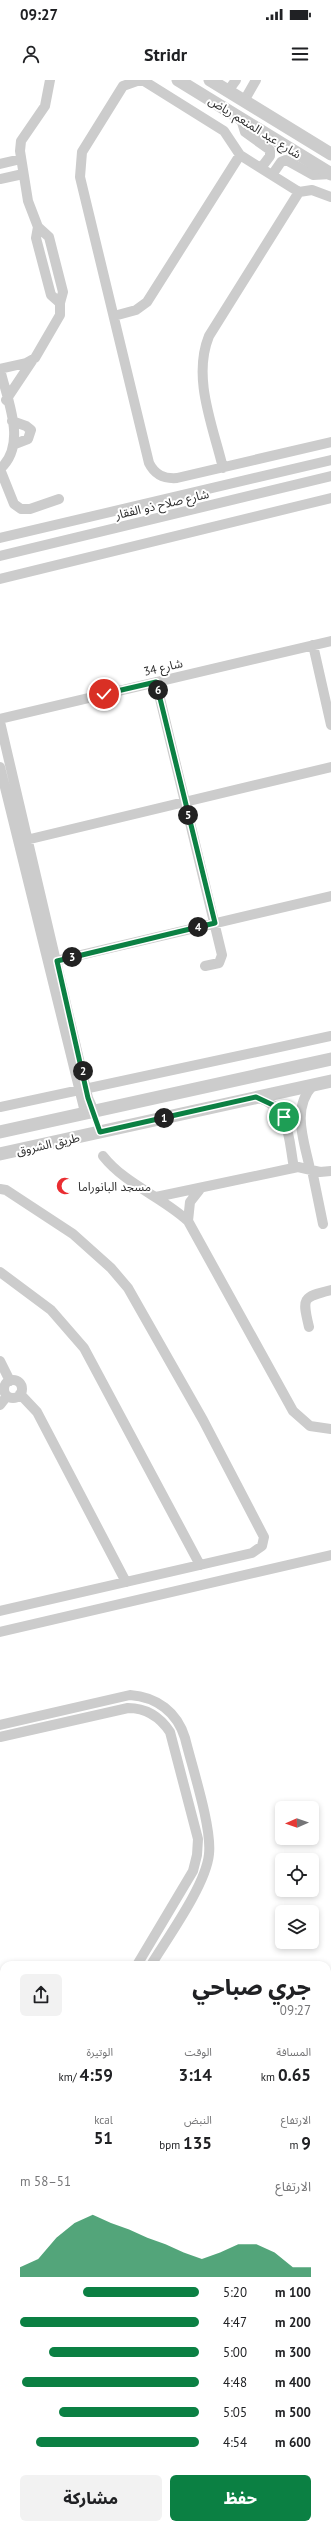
<!DOCTYPE html>
<html lang="ar">
<head>
<meta charset="utf-8">
<style>
  :root { --surface:#fff; --page:#f2f2f2; --text:#202124; --muted:#757577; --accent:#0b8043 }
  body { margin:0; font-family:"PT Sans","Noto Sans Arabic",sans-serif; background:var(--page); color:var(--text); direction:rtl; height:100vh; display:flex; flex-direction:column; font-size:15px; white-space:nowrap }
  * { box-sizing:border-box; margin:0 }
  p { font-size:13px; color:var(--muted) }
  .icon { flex:none; width:22px; height:22px; fill:none; stroke:currentColor; stroke-width:2; stroke-linecap:round; stroke-linejoin:round }
  .map { position:relative; flex:1; overflow:hidden; direction:ltr }
  .details { position:absolute; left:0px; top:1881px; width:331px; height:568px; display:flex; flex-direction:column; background:var(--surface); border-radius:12px 12px 0 0; box-shadow:0 2px 6px #0003; direction:rtl }
  .details>* { flex:none }
  .needle { width:26px; rotate:268deg }
  .fabs { position:absolute; left:275px; top:1721px; display:grid; gap:8px }
  .fabs a { display:grid; place-items:center; width:44px; height:44px; border-radius:6px; background:var(--surface); box-shadow:0 2px 6px #0003; font-size:20px }
  .pin { position:absolute; display:grid; place-items:center; width:34px; height:34px; color:#fff; margin:-17px; border:2px solid #fff; border-radius:50%; box-shadow:0 1px 4px #0007 }
  .km { position:absolute; width:20px; height:20px; margin:-10px; border-radius:50%; background:#222; color:#fff; font-size:11px; line-height:20px; text-align:center }
  .round { display:grid; place-items:center; flex:none; width:42px; height:42px; border-radius:6px; background:var(--page) }
  .head { display:flex; align-items:center; justify-content:space-between; height:68px; padding:0 20px }
  h1 { font-size:22px; font-weight:800; line-height:30px }
  .stats { display:grid; grid-template-columns:repeat(3,1fr); gap:6px; height:68px; padding:4px 20px }
  .stats div { display:grid; align-content:center }
  .stats b { font-size:17px; font-weight:800 }
  .stats small { font-size:11px; font-weight:400 }
  .stats p { font-size:11px }
  .chart { height:112px; padding:8px 20px }
  .chart p { display:flex; justify-content:space-between }
  .chart svg { width:100%; height:72px; margin-top:4px; fill:var(--accent); opacity:.7 }
  .action { display:flex; gap:8px; margin-top:auto; padding:8px 20px }
  .action a { flex:1; height:46px; border-radius:6px; background:var(--accent); color:#fff; font-size:16px; font-weight:800; line-height:46px; text-align:center }
  .action a+a { background:var(--page); color:var(--text) }
  ul { padding:0 20px; list-style:none; font-size:13px }
  li { display:grid; grid-template-columns:64px 48px 1fr; align-items:center; height:30px }
  li i { height:10px; border-radius:5px; background:var(--accent) }
  .status { display:flex; justify-content:space-between; align-items:center; height:28px; padding:0 20px; background:var(--surface); direction:ltr }
  .status svg { height:11px; fill:currentColor }
  header { display:flex; justify-content:space-between; align-items:center; height:52px; padding:0 20px; background:var(--surface); font-size:18px; font-weight:800 }
  .map>svg:first-child { display:block }
  .lines { fill:none; stroke-linecap:round; stroke-linejoin:round }
  .minor { stroke:#ccc; stroke-width:10 }
  .tertiary { stroke:#ccc; stroke-width:13 }
  .route-casing { stroke:#fff; stroke-width:8 }
  .route { stroke:#0b8043; stroke-width:5 }
  .labels { text-anchor:middle; dominant-baseline:central; stroke-width:4; stroke-linejoin:round; paint-order:stroke }
  .street-label { font-size:12px; fill:#2f2f2f; stroke:#fff }
  .poi-label { font-size:12px; fill:#2f2f2f; stroke:#fff; text-anchor:start }
</style>
</head>
<body>
<div class="status"><b>09:27</b><svg viewBox="0 0 49 12"><path d="M0 12V9h3v3zM5 12V6h3v6zM10 12V3h3v9zM15 12V0h3v12zM26 1h20v11H26zM47 4h2v5h-2z"/></svg></div>
<header><svg class="icon" aria-label="menu" viewBox="0 0 24 24"><path d="M4 6h16M4 12h16M4 18h16"/></svg>Stridr<svg class="icon" aria-label="person" viewBox="0 0 24 24"><circle cx="12" cy="8" r="4"/><path d="M4 21q1-7 8-7t8 7"/></svg></header>
<div class="map">
<svg width="331" height="2449" viewBox="0 0 331 2449">
  <rect width="100%" height="100%" fill="#fff"/>
  <g class="lines">
    <path class="minor" d="M50 0 45 26 21 61 20 71 28 121 38 147 36 158 51 215 60 223
      M228 11 236 0
      M244 21 256 0
      M241 39 245 52 270 70V76L261 88
      M0 84 21 79
      M272 95 281 82 286 80 313 95 331 94
      M0 99 23 94
      M331 117 312 110 299 112 240 75 224 51 144 1H137L123 6 82 72 80 97 149 383C155 395 164 399 177 398L331 362
      M114 236 136 230 147 222 240 75
      M0 289 26 283 35 278 60 235V223L63 212 49 157 38 147
      M6 320 32 281
      M12 341 26 346 31 350 28 359 15 364
      M223 388C213 346 192 298 209 256L299 112
      M0 389C28 364 7 320 0 289
      M0 389 14 424 21 429H30L59 419
      M0 458 331 380
      M0 476 331 396
      M0 499 331 418
      M313 565 331 645
      M156 602 222 875 219 883 205 886
      M0 639 331 561
      M0 642 88 1018 94 1031
      M0 687 84 1028
      M22 761 331 687
      M51 882 331 816
      M256 1017C291 1027 288 1057 294 1088
      M0 1027 331 956
      M103 1076C125 1104 162 1117 188 1141L293 1331 310 1346 331 1349
      M310 1089C304 1060 291 1029 313 1005
      M312 1090 323 1144
      M0 1109 6 1110 73 1154 111 1188 128 1208 203 1340 264 1457 262 1466 252 1473 0 1531
      M156 1117 298 1087 320 1092 331 1091
      M188 1141 190 1122 201 1108
      M0 1192 51 1230 84 1268 200 1485
      M309 1247C302 1218 302 1217 331 1210
      M0 1281 10 1301
      M4 1309a9 9 0 1 1 18 0a9 9 0 1 1-18 0Z
      M20 1314 37 1332 126 1502
      M0 1325 7 1316
      M0 1552 331 1475
      M0 1645 130 1615C157 1617 177 1632 185 1658 192 1687 212 1747 209 1774 206 1805 168 1857 151 1885
      M0 1657 128 1628C147 1628 160 1637 170 1652L198 1759 197 1775 193 1791 137 1885
      M0 1911 4 1913
      M0 1923 4 1925
      M0 1941 4 1943
      M327 2129 331 2128
      M327 2142 331 2141
      M0 2211 4 2210
      M327 2291 331 2290
      M327 2304 331 2303
      M0 2383 4 2400
      M14 2445 15 2449
      M202 2445 203 2449
      M213 2445 214 2449"/>
    <path class="tertiary" d="M178 0 331 94
      M210 0 331 74
      M0 1052 331 979
      M0 1074 331 1001"/>
  </g>
  <g class="lines">
    <g class="route-casing">
      <path id="route" d="M104 614 156 602 215 843 57 881 88 1018 100 1052 256 1017 275 1026 284 1037"/>
    </g>
    <use href="#route" class="route"/>
  </g>
  <defs>
    <g id="mosque-bare" transform="scale(1.38)"><path d="M3.5-4.9A6 6 0 1 0 3.5 4.9A5 5 0 1 1 3.5-4.9Z" fill="#ea2d31" stroke="#fff" stroke-width="2.5" paint-order="stroke"/></g>
  </defs>
  <g fill-rule="evenodd">
    <use href="#mosque-bare" x="65" y="1106"/>
  </g>
  <g class="labels">
    <g class="street-label">
      <text transform="translate(255 47) rotate(32)">شارع عبد المنعم رياض</text>
      <text transform="translate(162 424) rotate(-13)">شارع صلاح ذو الفقار</text>
      <text transform="translate(163 587) rotate(-13)">شارع 34</text>
      <text transform="translate(48 1064) rotate(-13)">طريق الشروق</text>
    </g>
    <g class="poi-label">
      <text x="78" y="1106">مسجد البانوراما</text>
    </g>
  </g>
</svg>
<div class="fabs">
<a><svg class="needle" viewBox="-14 -14 28 28"><path d="M0-13l5 13h-10z" fill="#e53935"/><path d="M0 13l5-13h-10z" fill="#757577"/></svg></a>
<a><svg class="icon" aria-label="locate" viewBox="0 0 24 24"><circle cx="12" cy="12" r="6"/><path d="M12 2v4M12 18v4M2 12h4M18 12h4"/></svg></a>
<a><svg class="icon" aria-label="layers" viewBox="0 0 24 24"><path d="M12 4l9 5-9 5-9-5zM3 14l9 5 9-5"/></svg></a>
</div>
<div class="pin" style="left:284px;top:1037px;background:#1e9e55"><svg class="icon" aria-label="arrive" viewBox="0 0 24 24"><path d="M6 21V4h12l-3 4 3 4H6"/></svg></div>
<div class="pin" style="left:104px;top:614px;background:#d93025"><svg class="icon" aria-label="check" viewBox="0 0 24 24"><path d="M5 12l5 5 9-10"/></svg></div>
<b class="km" style="left:164px;top:1038px">1</b>
<b class="km" style="left:83px;top:991px">2</b>
<b class="km" style="left:72px;top:877px">3</b>
<b class="km" style="left:198px;top:847px">4</b>
<b class="km" style="left:188px;top:735px">5</b>
<b class="km" style="left:158px;top:610px">6</b>
<section class="details">
<div class="head"><div><h1>جري صباحي</h1><p>09:27</p></div><a class="round"><svg class="icon" aria-label="share" viewBox="0 0 24 24"><path d="M12 15V3M7 8l5-5 5 5M5 13v7h14v-7"/></svg></a></div>
<div class="stats">
<div><p>المسافة</p><b>0.65<small> km</small></b></div>
<div><p>الوقت</p><b>3:14</b></div>
<div><p>الوتيرة</p><b>4:59<small> /km</small></b></div>
</div>
<div class="stats">
<div><p>الارتفاع</p><b>9<small> m</small></b></div>
<div><p>النبض</p><b>135<small> bpm</small></b></div>
<div><p>kcal</p><b>51</b></div>
</div>
<div class="chart"><p><span>الارتفاع</span>51–58 m</p>
<svg viewBox="0 0 160 44" preserveAspectRatio="none"><path d="M0 44V38L10 33L20 20L30 11L40 6L50 11L60 15L70 20L80 24L90 29L100 33L110 29L120 24L130 24L140 29L150 38L160 38V44z"/></svg>
</div>
<ul>
<li><b>100 m</b>5:20<i style="width:65%"></i></li>
<li><b>200 m</b>4:47<i style="width:100%"></i></li>
<li><b>300 m</b>5:00<i style="width:84%"></i></li>
<li><b>400 m</b>4:48<i style="width:99%"></i></li>
<li><b>500 m</b>5:05<i style="width:78%"></i></li>
<li><b>600 m</b>4:54<i style="width:91%"></i></li>
</ul>
<div class="action"><a>حفظ</a><a>مشاركة</a></div>
</section>
</div>
</body>
</html>
